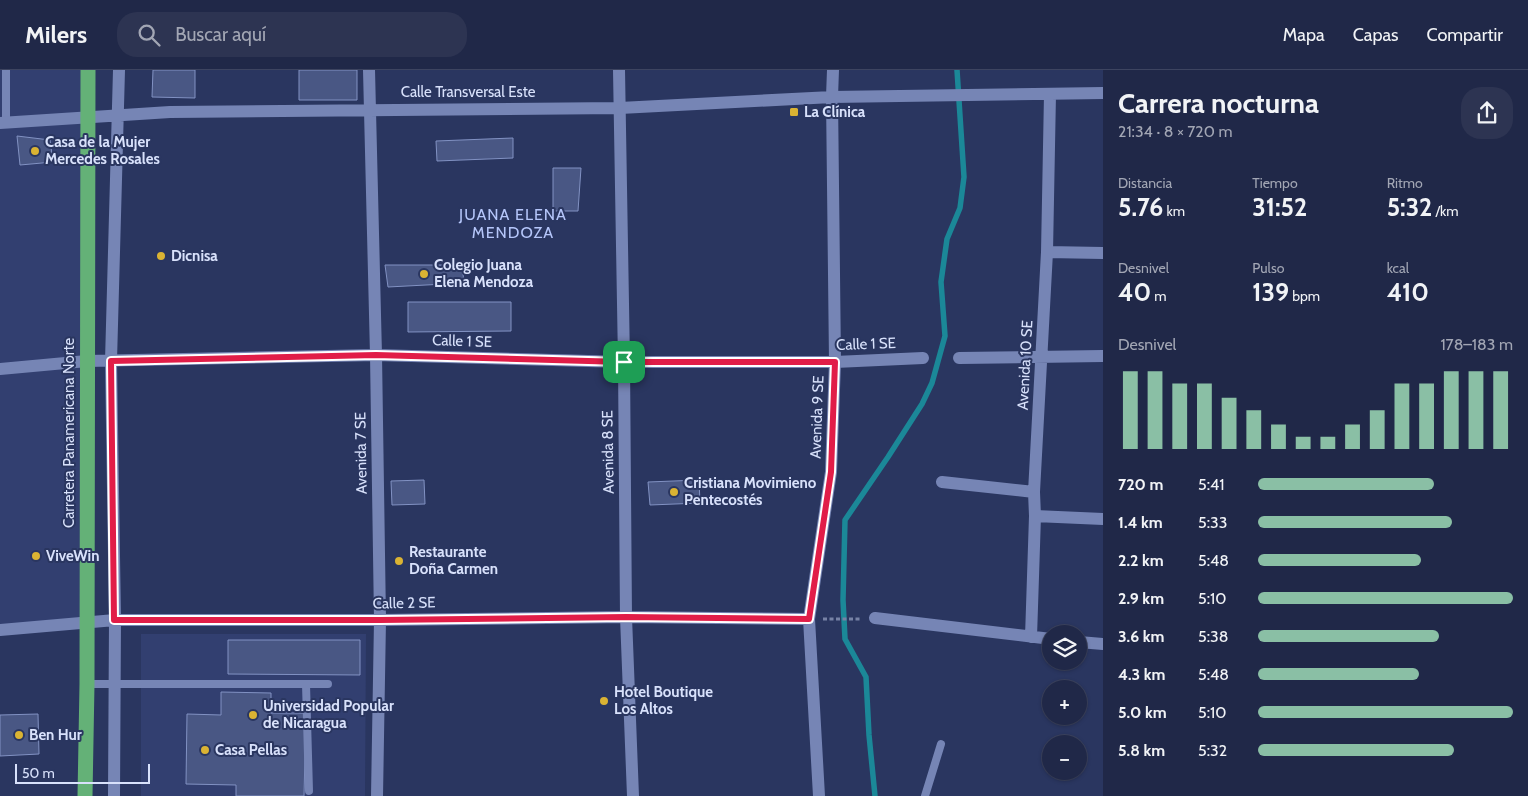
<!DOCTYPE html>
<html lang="es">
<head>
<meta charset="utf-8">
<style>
  :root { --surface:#202848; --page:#2d3452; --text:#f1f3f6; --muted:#a2a6b4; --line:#3d4460; --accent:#8abfa5 }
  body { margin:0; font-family:Cabin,sans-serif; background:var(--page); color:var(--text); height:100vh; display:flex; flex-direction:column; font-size:19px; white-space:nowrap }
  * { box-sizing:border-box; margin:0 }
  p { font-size:16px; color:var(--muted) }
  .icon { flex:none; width:28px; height:28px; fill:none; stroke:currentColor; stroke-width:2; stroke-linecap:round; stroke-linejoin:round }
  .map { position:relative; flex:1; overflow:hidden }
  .details { display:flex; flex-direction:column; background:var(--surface); width:425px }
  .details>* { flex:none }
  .fabs { position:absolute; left:1042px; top:555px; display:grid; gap:10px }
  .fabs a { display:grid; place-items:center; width:45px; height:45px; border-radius:50%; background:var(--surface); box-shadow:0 1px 4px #0004,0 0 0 1px var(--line); font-size:25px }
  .scale { position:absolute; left:15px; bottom:12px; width:135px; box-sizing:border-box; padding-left:5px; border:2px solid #d8e1fb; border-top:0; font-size:14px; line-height:18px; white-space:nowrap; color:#d8e1fb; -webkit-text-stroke:4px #2a3660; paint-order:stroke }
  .pin { position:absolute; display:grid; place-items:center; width:42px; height:42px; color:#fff; margin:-21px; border-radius:10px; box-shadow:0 2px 8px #0006 }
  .round { display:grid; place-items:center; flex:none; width:52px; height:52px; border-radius:20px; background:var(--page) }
  .head { display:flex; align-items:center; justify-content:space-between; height:85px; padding:0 15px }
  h1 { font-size:28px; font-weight:700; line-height:38px }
  .stats { display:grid; grid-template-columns:repeat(3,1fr); gap:8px; height:85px; padding:5px 15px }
  .stats div { display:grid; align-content:center }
  .stats b { font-size:25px; font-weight:700 }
  .stats small { font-size:14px; font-weight:400 }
  .stats p { font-size:14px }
  .chart { height:140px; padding:10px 15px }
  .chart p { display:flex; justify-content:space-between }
  .chart svg { width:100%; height:90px; margin-top:5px; stroke:var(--accent); stroke-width:6 }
  ul { padding:0 15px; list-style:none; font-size:16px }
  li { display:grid; grid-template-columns:80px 60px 1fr; align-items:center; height:38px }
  li i { height:12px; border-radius:6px; background:var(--accent) }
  header { display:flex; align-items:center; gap:30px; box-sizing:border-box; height:70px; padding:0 25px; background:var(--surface); border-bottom:1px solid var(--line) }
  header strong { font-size:24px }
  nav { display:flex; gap:28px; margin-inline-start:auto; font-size:18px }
  .search { width:350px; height:45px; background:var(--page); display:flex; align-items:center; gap:12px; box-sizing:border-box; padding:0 18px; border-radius:20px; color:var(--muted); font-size:19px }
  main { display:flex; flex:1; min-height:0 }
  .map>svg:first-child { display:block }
  .built { fill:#323f70 }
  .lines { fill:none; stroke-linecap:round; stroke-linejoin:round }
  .stream { stroke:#1b8898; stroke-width:5.5 }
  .building { fill:#495784; stroke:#8292c3 }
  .path { stroke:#7782a5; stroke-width:3; stroke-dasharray:4 2.5; stroke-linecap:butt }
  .lane { stroke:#7685b5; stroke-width:8 }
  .street { stroke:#7685b5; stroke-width:12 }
  .highway { stroke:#64b177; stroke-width:15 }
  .route-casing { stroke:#fff; stroke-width:10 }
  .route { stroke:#e11d48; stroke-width:6 }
  .poi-dot { fill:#dab333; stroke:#2a3660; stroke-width:2 }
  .labels { text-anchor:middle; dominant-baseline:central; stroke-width:4; stroke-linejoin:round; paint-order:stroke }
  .street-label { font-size:15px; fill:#d8e1fb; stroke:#2a3660 }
  .poi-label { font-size:15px; font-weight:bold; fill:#d8e1fb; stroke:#2a3660; text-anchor:start }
  .neighbourhood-label { font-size:16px; letter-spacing:1px; fill:#b5c6fa; stroke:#2a3660 }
</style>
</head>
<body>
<header>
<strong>Milers</strong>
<div class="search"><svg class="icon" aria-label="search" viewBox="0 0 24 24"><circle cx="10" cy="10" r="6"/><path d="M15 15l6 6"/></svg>Buscar aquí</div>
<nav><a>Mapa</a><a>Capas</a><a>Compartir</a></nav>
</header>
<main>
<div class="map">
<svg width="1103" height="726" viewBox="0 0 1103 726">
  <rect width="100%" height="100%" fill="#2a3660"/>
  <path class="built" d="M0 0H90L87 553 0 561Z
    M141 564H366L365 726H141Z"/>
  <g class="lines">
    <path class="stream" d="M875 726 869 665 866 607 845 569 843 530 845 450 888 387 922 334 932 313 945 266 941 212 947 169 960 138 964 107 957 0"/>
  </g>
  <path class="building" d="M153 0H195V28L152 27Z
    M299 0H357V30H299Z
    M17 66 50 70 53 92 20 95Z
    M513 68V88L437 91 436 71Z
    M553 98H581L578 141H553Z
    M385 195H462L464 213 388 217Z
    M408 232H511V261L408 262Z
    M424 410 425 434 392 435 391 411Z
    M699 410 700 433 650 435 648 412Z
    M228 570H360V605L228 604Z
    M221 622 271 623V643H306L304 726H236V715L186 714 187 644 221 645Z
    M38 644 39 684 0 686V645Z"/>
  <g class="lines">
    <path class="path" d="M823 549H862"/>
    <path class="lane" d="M6 53V0
      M87 614H328
      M306 614 309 721
      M925 726 941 674"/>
    <path class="street" d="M369 0 376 285 380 550 377 726
      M619 0 624 292 626 547 633 726
      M0 53 170 42 620 38 832 27 1103 23
      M1047 182 1103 183
      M959 288 1103 286
      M0 299 87 291 376 285 624 292H835L923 288
      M942 412 1034 422
      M1035 446 1103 449
      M875 548 1051 569
      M0 560 115 550H380L626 547 809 549
      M1031 567 1035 446 1034 422 1047 182 1050 24
      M1079 572 1103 574
      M114 726 115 550 111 291 119 0
      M819 726 809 549 831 402 835 292 832 27 833 0"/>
    <path class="highway" d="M85 726 87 614 88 0"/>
  </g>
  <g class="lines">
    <g class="route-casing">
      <path id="route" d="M376 285 624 292H835L831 402 809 549 626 547 380 550H114L111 291Z"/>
    </g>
    <use href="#route" class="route"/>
  </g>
  <g class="poi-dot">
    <rect x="789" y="37" width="10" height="10" rx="2.5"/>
    <circle cx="35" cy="81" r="5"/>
    <circle cx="161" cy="186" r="5"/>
    <circle cx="424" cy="204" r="5"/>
    <circle cx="674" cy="422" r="5"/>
    <circle cx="36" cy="486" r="5"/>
    <circle cx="399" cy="491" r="5"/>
    <circle cx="604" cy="631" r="5"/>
    <circle cx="253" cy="645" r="5"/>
    <circle cx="19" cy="665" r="5"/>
    <circle cx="205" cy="680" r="5"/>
  </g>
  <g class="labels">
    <g class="street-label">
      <text x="468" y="22">Calle Transversal Este</text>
      <text transform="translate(462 271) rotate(2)">Calle 1 SE</text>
      <text transform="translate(866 274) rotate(-2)">Calle 1 SE</text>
      <text transform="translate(1025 295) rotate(-87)">Avenida 10 SE</text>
      <text transform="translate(817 347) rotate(-88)">Avenida 9 SE</text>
      <text transform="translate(69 363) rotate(-90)">Carretera Panamericana Norte</text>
      <text transform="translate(608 382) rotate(-91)">Avenida 8 SE</text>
      <text transform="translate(361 383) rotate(-91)">Avenida 7 SE</text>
      <text transform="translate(404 533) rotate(-1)">Calle 2 SE</text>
    </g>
    <g class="poi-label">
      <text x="804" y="42">La Clínica</text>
      <text x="45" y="72">Casa de la Mujer<tspan x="45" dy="17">Mercedes Rosales</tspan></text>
      <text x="171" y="186">Dicnisa</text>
      <text x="434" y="195">Colegio Juana<tspan x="434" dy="17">Elena Mendoza</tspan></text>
      <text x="684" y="413">Cristiana Movimieno<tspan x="684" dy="17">Pentecostés</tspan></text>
      <text x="409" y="482">Restaurante<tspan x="409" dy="17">Doña Carmen</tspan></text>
      <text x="46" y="486">ViveWin</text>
      <text x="614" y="622">Hotel Boutique<tspan x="614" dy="17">Los Altos</tspan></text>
      <text x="263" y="636">Universidad Popular<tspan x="263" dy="17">de Nicaragua</tspan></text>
      <text x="29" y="665">Ben Hur</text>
      <text x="215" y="680">Casa Pellas</text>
    </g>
    <g class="neighbourhood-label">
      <text x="513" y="144">JUANA ELENA<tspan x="513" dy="18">MENDOZA</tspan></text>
    </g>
  </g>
</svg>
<div class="fabs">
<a><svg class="icon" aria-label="layers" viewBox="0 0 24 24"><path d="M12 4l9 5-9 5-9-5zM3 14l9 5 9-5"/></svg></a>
<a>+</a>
<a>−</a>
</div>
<div class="scale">50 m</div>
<div class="pin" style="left:624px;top:292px;background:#1e9e55"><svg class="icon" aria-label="arrive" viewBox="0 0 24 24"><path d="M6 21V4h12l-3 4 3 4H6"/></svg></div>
</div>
<section class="details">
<div class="head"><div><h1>Carrera nocturna</h1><p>21:34 · 8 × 720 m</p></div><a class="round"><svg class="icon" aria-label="share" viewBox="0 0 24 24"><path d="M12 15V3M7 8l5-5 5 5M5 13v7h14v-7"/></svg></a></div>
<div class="stats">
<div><p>Distancia</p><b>5.76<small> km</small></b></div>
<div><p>Tiempo</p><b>31:52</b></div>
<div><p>Ritmo</p><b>5:32<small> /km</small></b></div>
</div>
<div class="stats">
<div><p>Desnivel</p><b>40<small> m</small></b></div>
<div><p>Pulso</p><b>139<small> bpm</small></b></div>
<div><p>kcal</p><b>410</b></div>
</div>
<div class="chart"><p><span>Desnivel</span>178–183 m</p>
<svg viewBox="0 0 160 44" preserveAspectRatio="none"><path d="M5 44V6M15 44V6M25 44V12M35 44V12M45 44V19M55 44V25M65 44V32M75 44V38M85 44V38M95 44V32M105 44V25M115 44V12M125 44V12M135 44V6M145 44V6M155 44V6"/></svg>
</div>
<ul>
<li><b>720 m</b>5:41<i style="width:69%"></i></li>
<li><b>1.4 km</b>5:33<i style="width:76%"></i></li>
<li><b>2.2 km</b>5:48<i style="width:64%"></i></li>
<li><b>2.9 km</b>5:10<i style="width:100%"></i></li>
<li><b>3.6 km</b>5:38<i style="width:71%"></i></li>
<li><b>4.3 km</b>5:48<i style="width:63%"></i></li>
<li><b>5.0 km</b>5:10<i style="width:100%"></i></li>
<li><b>5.8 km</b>5:32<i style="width:77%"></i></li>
</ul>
</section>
</main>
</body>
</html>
